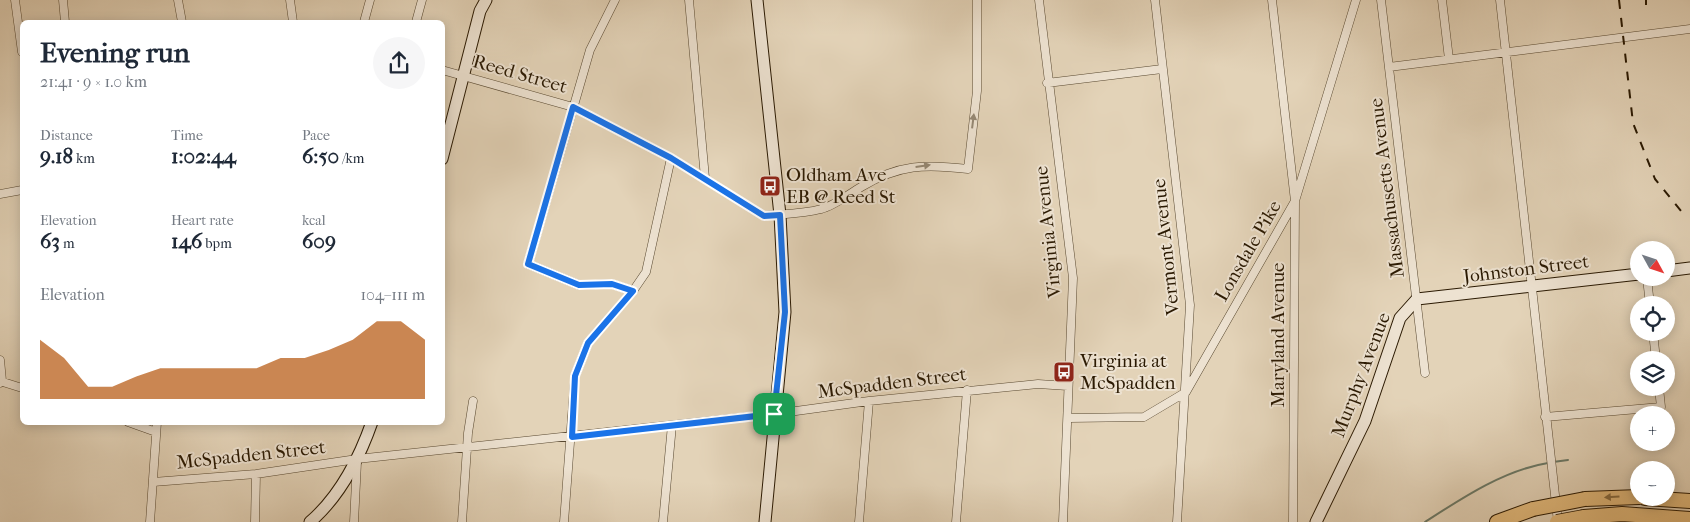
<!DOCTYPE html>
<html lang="en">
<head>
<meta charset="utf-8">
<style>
  :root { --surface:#fff; --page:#f6f6f7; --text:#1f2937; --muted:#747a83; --accent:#b45309 }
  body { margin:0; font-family:"IM FELL French Canon",serif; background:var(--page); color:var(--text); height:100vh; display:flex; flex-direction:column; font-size:19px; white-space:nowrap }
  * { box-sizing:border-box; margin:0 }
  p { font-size:16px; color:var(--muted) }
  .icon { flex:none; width:28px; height:28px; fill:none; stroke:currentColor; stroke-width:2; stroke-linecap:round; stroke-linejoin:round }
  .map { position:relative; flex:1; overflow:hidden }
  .panel { position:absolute; left:20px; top:20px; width:425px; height:405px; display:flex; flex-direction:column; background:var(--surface); border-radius:8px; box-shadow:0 2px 12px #0003 }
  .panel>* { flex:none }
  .needle { width:32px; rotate:130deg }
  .buttons { position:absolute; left:1630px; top:241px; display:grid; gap:10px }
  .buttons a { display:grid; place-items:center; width:45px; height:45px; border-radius:50%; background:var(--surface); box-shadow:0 2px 12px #0003; font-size:25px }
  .pin { position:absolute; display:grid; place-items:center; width:42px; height:42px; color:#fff; margin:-21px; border-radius:10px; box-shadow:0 2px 8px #0006 }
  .round { display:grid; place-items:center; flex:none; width:52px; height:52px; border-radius:26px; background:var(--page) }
  .overview { display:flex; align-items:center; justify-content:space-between; height:85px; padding:0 20px }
  h1 { font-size:28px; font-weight:800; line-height:38px }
  .stats { display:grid; grid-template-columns:repeat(3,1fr); gap:8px; height:85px; padding:5px 20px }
  .stats div { display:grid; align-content:center }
  .stats b { font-size:21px; font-weight:800 }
  .stats small { font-size:14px; font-weight:400 }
  .stats p { font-size:14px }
  .chart { height:140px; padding:10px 20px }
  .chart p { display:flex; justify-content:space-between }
  .chart svg { width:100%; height:90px; margin-top:5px; fill:var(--accent); opacity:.7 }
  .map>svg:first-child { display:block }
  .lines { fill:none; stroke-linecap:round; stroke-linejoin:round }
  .stream { stroke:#6b7967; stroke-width:2 }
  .street-casing { stroke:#584830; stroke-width:9 }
  .secondary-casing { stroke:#2a1902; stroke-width:13 }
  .highway-casing { stroke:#2a1902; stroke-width:16 }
  .street { stroke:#ede2d1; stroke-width:8 }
  .secondary { stroke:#ede2d1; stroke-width:11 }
  .highway { stroke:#e2ba7c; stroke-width:14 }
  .rail { stroke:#2a1902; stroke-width:2; stroke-dasharray:9 9; stroke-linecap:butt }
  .highway-bridge-casing { stroke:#2a1902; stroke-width:16; stroke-linecap:butt }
  .highway-bridge { stroke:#e2ba7c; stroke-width:14 }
  .oneway { fill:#958874 }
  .oneway2 { fill:#866a3f }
  .route-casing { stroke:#fff; stroke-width:10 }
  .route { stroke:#1a73e8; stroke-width:6 }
  .labels { text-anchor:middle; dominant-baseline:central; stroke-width:4; stroke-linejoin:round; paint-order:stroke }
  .street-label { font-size:19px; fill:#2a1902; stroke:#ede2d1 }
  .poi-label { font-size:19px; fill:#2a1902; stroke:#ede2d1; text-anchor:start }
</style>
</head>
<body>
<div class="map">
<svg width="1690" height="522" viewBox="0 0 1690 522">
  <rect width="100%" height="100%" fill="#e3d3b8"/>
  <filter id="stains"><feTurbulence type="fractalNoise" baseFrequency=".004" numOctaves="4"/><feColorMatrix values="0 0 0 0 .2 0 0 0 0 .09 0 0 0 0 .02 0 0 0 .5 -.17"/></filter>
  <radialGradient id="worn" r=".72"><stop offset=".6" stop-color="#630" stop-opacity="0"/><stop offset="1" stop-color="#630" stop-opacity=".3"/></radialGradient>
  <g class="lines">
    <path class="stream" d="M1553 462 1568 460
      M1425 522C1462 498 1504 470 1548 463"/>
    <g class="street-casing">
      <path id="street" d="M15 0 22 52
        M63 0 65 22
        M178 0 182 22
        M290 0 293 22
        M615 0 590 50 528 264 579 285 612 284 633 291
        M689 0 705 178
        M1039 0 1073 278 1063 522
        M1155 0 1190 305 1177 522
        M1272 0 1295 201 1293 522
        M1381 0 1425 373
        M1442 0 1449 59
        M1500 0 1558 522
        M364 22 370 0
        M416 22 422 0
        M1389 67 1690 29
        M442 70 573 107 671 158 764 216C783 214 803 214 821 209 834 206 849 194 861 187 899 164 926 164 968 169L977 91V0
        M1047 83 1162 69
        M0 194 22 190
        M1647 278 1650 305
        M1653 332 1656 360
        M0 360 2 381 0 383
        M0 381 22 388
        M1545 417 1661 407 1659 388
        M1069 418 1144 417 1186 392 1295 201 1356 0
        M128 422 156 432
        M153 482 256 474 357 459 774 414 869 401 1038 384 1068 386
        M150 522 157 422
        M255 522 256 474
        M354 522 357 462
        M462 522 468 433 473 401
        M564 522 575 376 588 343 633 291 646 272 671 158
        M663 522 672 425
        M859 522 869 401
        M956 522 967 390"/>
    </g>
    <g class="secondary-casing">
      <path id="secondary" d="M757 0 780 215 785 312 765 522
        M442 159 480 11 486 0
        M1666 271 1690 268
        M310 522C339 497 359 459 372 422
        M1316 522 1365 421 1400 318 1417 299 1639 274"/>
    </g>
    <g class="highway-casing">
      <path id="highway" d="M1645 498 1690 501
        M1585 499 1639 497
        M1584 517 1622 514 1690 519
        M1497 522 1533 509"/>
    </g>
    <use href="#street" class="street"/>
    <use href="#secondary" class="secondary"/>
    <use href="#highway" class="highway"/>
    <path class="rail" d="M1619 0 1633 123 1655 179 1686 217
      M1646 0V5"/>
    <g class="highway-bridge-casing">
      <path id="highway-bridge" d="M1533 509 1585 499
        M1557 522 1584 517"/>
    </g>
    <use href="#highway-bridge" class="highway-bridge"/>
  </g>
  <defs><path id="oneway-solid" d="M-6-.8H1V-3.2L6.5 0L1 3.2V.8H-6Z" transform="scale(1.25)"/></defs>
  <g class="oneway">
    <use href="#oneway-solid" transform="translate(973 121) rotate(-83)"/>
    <use href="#oneway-solid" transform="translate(923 166) rotate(-8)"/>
  </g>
  <use class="oneway2" href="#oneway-solid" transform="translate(1612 497) rotate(176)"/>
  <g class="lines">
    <g class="route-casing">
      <path id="route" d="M573 107 671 158 764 216 780 215 785 312 774 414 572 437 575 376 588 343 633 291 612 284 579 285 528 264Z"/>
    </g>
    <use href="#route" class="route"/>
  </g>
  <defs>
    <g id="bus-square" transform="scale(1.125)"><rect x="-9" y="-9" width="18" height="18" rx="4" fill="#8f2418" stroke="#ede2d1"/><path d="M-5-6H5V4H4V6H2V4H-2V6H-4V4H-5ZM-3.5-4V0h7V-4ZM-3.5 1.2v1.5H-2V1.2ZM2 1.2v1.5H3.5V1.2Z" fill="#fff"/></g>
  </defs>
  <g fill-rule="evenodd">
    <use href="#bus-square" x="770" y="186"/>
    <use href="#bus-square" x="1064" y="372"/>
  </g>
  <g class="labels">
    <g class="street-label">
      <text transform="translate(520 74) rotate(16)">Reed Street</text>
      <text transform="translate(1387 188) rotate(-97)">Massachusetts Avenue</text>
      <text transform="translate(1048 232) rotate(-96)">Virginia Avenue</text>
      <text transform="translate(1166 247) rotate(-96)">Vermont Avenue</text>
      <text transform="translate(1248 251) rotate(-60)">Lonsdale Pike</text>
      <text transform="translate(1526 269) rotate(-7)">Johnston Street</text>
      <text transform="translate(1278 335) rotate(-90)">Maryland Avenue</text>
      <text transform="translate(1361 375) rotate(-69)">Murphy Avenue</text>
      <text transform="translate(892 383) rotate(-7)">McSpadden Street</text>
      <text transform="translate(251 455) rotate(-6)">McSpadden Street</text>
    </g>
    <g class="poi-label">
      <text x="786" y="175">Oldham Ave<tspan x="786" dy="22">EB @ Reed St</tspan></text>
      <text x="1080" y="361">Virginia at<tspan x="1080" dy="22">McSpadden</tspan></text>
    </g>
  </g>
  <rect width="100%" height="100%" filter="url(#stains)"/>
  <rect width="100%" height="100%" fill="url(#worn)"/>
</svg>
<div class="buttons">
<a><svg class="needle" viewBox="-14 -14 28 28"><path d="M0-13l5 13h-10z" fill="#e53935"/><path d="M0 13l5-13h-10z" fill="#747a83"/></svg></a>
<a><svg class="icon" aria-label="locate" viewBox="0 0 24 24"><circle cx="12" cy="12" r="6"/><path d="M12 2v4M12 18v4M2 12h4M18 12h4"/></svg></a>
<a><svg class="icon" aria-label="layers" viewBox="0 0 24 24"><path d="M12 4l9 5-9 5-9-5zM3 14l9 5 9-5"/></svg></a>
<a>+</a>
<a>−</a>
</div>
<div class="pin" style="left:774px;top:414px;background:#1e9e55"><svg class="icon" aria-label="arrive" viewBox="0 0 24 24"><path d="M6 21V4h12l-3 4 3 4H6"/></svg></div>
<section class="panel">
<div class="overview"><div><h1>Evening run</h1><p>21:41 · 9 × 1.0 km</p></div><a class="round"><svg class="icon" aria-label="share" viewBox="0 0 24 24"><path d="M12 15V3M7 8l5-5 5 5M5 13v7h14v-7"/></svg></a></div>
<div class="stats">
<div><p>Distance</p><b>9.18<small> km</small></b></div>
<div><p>Time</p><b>1:02:44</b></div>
<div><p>Pace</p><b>6:50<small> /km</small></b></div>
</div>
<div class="stats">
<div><p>Elevation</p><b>63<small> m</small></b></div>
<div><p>Heart rate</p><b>146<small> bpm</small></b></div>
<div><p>kcal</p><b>609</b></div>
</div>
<div class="chart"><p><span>Elevation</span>104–111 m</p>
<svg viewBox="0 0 160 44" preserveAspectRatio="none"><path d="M0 44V15L10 24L20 38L30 38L40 33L50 29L60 29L70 29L80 29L90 29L100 24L110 24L120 20L130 15L140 6L150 6L160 15V44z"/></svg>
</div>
</section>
</div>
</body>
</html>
